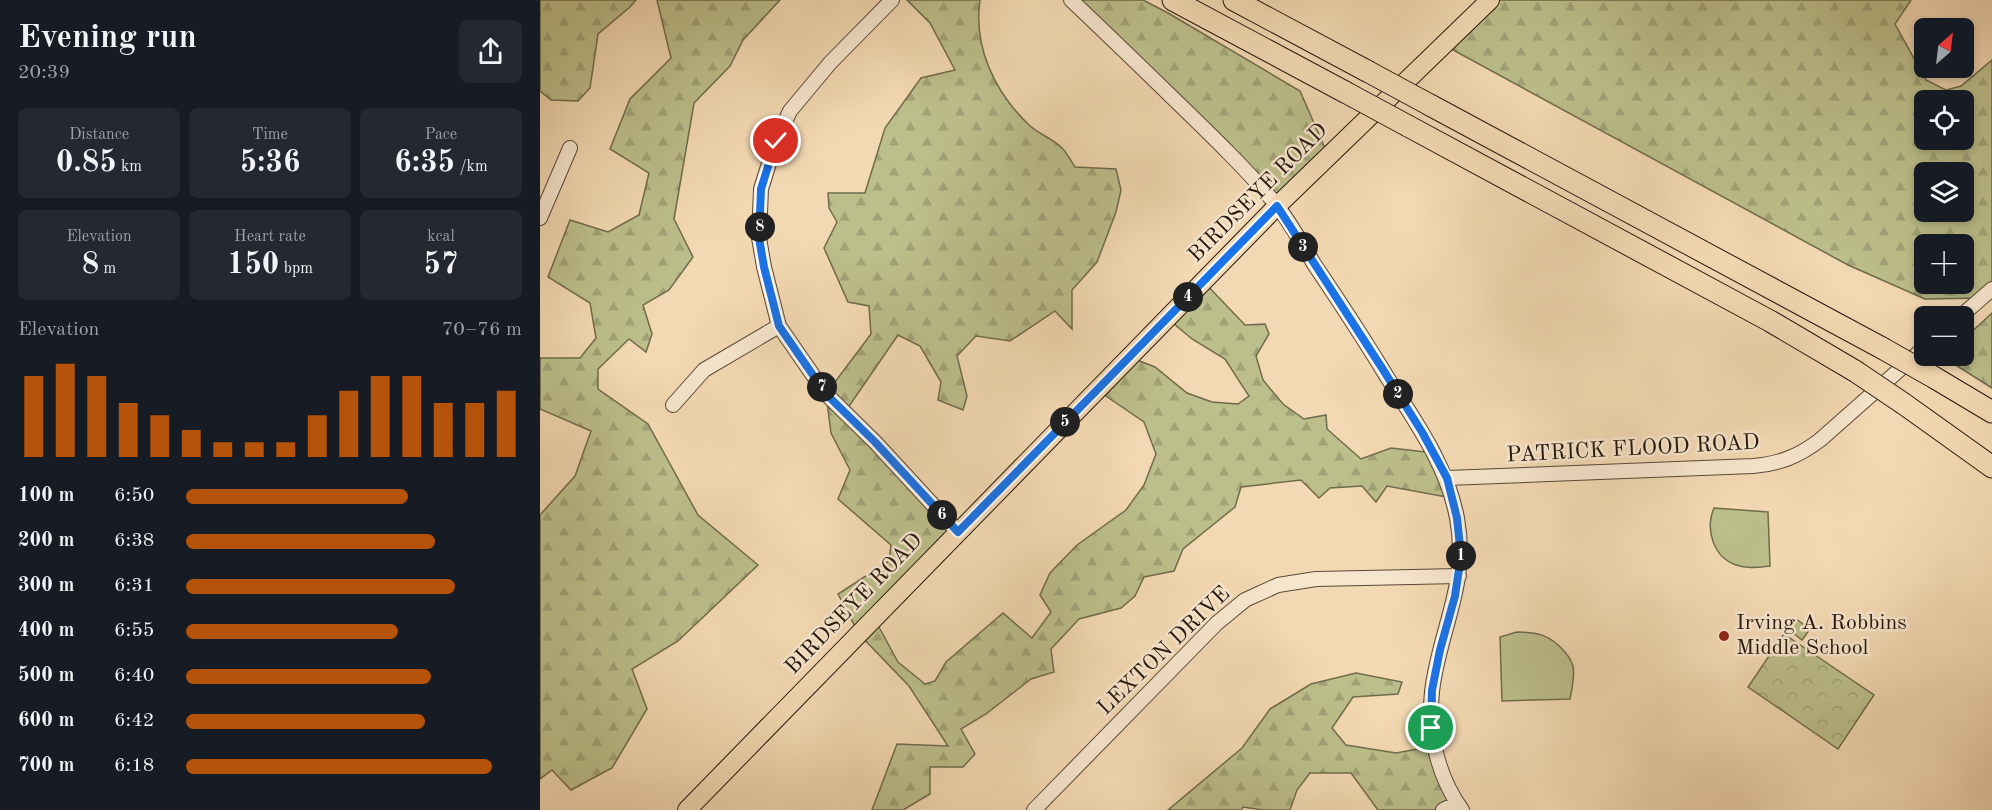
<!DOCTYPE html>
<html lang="en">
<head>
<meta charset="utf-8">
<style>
  :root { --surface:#171b24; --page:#242831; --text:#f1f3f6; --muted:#9ea1a6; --accent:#b45309 }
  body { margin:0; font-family:"Old Standard TT",serif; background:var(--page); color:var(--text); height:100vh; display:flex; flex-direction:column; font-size:22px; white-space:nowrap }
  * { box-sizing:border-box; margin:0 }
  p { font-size:20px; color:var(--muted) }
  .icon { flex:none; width:33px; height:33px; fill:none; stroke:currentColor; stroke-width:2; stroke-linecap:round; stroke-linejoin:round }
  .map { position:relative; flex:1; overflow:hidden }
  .side { display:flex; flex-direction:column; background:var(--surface); width:540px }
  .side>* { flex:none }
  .needle { width:39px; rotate:28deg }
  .fabs { position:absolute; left:1374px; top:18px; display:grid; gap:12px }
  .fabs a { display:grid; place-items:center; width:60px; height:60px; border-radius:9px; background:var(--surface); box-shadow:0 3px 9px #0003; font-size:30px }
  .pin { position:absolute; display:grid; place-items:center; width:51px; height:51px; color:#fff; margin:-26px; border:3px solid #fff; border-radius:50%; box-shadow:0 2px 6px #0007 }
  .km { position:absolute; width:30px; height:30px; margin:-15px; border-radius:50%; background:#222; color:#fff; font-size:16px; line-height:30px; text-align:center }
  .round { display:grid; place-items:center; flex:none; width:63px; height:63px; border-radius:9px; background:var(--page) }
  .summary { display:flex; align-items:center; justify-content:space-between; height:102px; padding:0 18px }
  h1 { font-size:33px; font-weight:700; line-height:45px }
  .stats { display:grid; grid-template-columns:repeat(3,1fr); gap:9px; height:102px; padding:6px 18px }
  .stats div { display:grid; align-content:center; border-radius:9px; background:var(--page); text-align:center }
  .stats b { font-size:30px; font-weight:700 }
  .stats small { font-size:16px; font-weight:400 }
  .stats p { font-size:16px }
  .chart { height:168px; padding:12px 18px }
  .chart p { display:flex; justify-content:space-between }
  .chart svg { width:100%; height:108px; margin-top:6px; stroke:var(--accent); stroke-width:6 }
  ul { padding:0 18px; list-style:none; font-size:20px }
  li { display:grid; grid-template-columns:96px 72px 1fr; align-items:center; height:45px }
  li i { height:15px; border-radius:8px; background:var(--accent) }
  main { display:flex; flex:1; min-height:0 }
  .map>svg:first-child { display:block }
  .green { fill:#bcbf8b; stroke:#706b4c; stroke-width:1.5 }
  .forest { fill:url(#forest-firs); stroke:#706b4c; stroke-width:1.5; fill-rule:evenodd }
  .park { fill:url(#park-crowns); stroke:#706b4c; stroke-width:1.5 }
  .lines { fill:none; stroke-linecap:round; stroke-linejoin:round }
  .minor-casing { stroke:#584836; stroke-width:16 }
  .major-casing { stroke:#25170d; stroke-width:20 }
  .highway-casing { stroke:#25170d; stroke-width:23 }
  .minor { stroke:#f7e6ce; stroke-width:14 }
  .major { stroke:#f3d9b3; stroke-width:18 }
  .highway { stroke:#f3d9b3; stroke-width:21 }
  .highway-bridge-casing { stroke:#25170d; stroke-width:23; stroke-linecap:butt }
  .highway-bridge { stroke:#f3d9b3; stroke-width:21 }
  .route-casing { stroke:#fff; stroke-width:12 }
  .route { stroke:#1a73e8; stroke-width:8 }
  .poi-dot { fill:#8f2418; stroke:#f7e6ce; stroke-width:2 }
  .labels { text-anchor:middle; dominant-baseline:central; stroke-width:5; stroke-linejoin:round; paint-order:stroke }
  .street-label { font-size:22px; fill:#25170d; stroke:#f7e6ce }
  .poi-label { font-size:22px; fill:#25170d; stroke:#f7e6ce; text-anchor:start }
</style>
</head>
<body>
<main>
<section class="side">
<div class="summary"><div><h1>Evening run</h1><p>20:39</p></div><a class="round"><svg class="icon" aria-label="share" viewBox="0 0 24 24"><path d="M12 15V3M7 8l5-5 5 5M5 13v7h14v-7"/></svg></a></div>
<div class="stats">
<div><p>Distance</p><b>0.85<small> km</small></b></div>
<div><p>Time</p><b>5:36</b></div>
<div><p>Pace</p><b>6:35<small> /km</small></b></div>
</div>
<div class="stats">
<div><p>Elevation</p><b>8<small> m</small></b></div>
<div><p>Heart rate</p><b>150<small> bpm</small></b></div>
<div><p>kcal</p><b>57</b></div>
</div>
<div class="chart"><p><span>Elevation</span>70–76 m</p>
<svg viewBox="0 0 160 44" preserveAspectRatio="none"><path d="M5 44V11M15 44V6M25 44V11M35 44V22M45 44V27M55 44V33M65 44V38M75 44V38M85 44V38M95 44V27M105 44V17M115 44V11M125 44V11M135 44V22M145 44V22M155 44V17"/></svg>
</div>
<ul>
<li><b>100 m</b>6:50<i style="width:66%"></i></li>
<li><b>200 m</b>6:38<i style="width:74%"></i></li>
<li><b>300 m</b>6:31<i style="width:80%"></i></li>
<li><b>400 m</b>6:55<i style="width:63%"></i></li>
<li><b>500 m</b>6:40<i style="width:73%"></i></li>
<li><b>600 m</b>6:42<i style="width:71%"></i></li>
<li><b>700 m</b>6:18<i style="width:91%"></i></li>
</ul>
</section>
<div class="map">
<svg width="1452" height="810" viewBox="0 0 1452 810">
  <defs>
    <pattern id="forest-firs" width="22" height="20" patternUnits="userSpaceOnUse" patternTransform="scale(1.5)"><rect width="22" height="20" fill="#bcbf8b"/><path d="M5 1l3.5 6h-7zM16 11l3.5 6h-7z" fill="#a1a377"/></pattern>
    <pattern id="park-crowns" width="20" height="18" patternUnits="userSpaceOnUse" patternTransform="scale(1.5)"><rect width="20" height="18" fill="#bcbf8b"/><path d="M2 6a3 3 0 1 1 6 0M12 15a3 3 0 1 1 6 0" fill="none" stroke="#a1a377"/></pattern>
  </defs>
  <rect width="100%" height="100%" fill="#f3d9b3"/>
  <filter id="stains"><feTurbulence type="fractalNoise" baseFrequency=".00333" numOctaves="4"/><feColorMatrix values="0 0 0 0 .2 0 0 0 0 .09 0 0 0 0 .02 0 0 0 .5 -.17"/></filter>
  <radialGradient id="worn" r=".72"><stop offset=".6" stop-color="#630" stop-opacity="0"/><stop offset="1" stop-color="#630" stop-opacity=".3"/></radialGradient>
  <path class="green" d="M1174 508 1228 512 1230 566C1219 567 1208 569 1196 565 1173 557 1165 529 1174 508Z
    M977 632C997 632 1010 635 1023 650 1028 655 1031 660 1033 666 1035 677 1032 688 1030 699L962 701 960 637Z"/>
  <path class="forest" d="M0 0H96L90 7 58 34 50 88 38 101 11 100 0 91Z
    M117 0H240L203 40 190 66 154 103 134 219 153 257 129 290 103 305 112 334 106 352 89 339 58 369V389L108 424 158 515 218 565 138 641 92 669 107 709 72 768 31 790 12 770 0 779V515L35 476 51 431 0 409V358H40L56 338 50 303 8 277 30 220 68 232 99 215 109 173 70 149 90 99 131 58Z
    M367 0H440C433 47 455 92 488 124 498 134 512 138 522 148 527 153 531 161 535 167L576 169 581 190 576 212 557 262 532 290V329L515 311 470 341 436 336 417 356 427 396 423 410 398 400 401 382 380 346 358 335 305 412 418 532 334 618 358 662 385 684 395 681 406 662 463 613 492 638 511 612 500 595 510 573 537 545 586 510 604 485 616 454 604 422 557 390 589 357 615 367 647 393 672 402 698 404 709 396 685 359 652 339 627 318 663 281 705 325 725 324 729 334 716 356 723 380 743 404 764 419 786 415 787 429 821 459 851 448 894 453 912 498 847 486 836 502 822 486 790 488 779 498 761 480 701 487 695 507 643 549 634 571 604 577 595 596 581 608 539 619 511 649 514 672 491 679 446 714 421 729 435 754 423 767H390V794L363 810H332L357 744 408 746 369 686 319 634 298 594 349 561 351 545 298 499 310 470 291 433 286 394 331 334 329 306 308 302 284 248 297 222 289 208 288 193H325L345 128 381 78 415 70 390 23Z
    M531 0H603L628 13 760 91 788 155 737 206Z
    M950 0H1371L1355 24 1386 80 1406 90 1421 86 1452 60V289L1441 298 1385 299 1308 265 904 45ZM1384 100H1424V140H1384ZM1384 172H1424V212H1384ZM1384 244H1424V284H1384Z
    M1452 313V388L1403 357 1405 356H1424V339Z
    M816 673 862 682 858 694 813 697 792 728 806 745 856 753 894 746 922 810H838L811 773H770L757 790 750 810H723L703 807 701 810H628L702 748 730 709 771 684Z"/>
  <path class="park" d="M1256 619 1270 629 1262 640 1248 629Z
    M1244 634 1334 695 1298 749 1208 687Z"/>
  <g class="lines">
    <g class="minor-casing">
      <path id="minor" d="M352 0 290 63 250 111 236 141 221 189 219 238 224 267 239 326 286 394 335 442 418 532
        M531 0C567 34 603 69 638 103 672 136 705 168 735 203 750 222 762 244 774 264 799 301 824 339 847 377 875 421 907 465 917 518 928 578 906 616 895 673 885 720 894 771 922 810
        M0 218 30 148
        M1421 316 1452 289
        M133 405 164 370 239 326
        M907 478 1213 466C1239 464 1259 456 1280 440L1384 348
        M494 810 677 623 705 600 738 585 776 579 919 576
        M903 810 917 803"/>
    </g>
    <g class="major-casing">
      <path id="major" d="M147 810 737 206 950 0"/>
    </g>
    <g class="highway-casing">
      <path id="highway" d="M633 0 805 92
        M694 0 827 71
        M890 105 1342 348
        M868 126 1230 321 1315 371
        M1395 378 1452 412
        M1364 404 1452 467"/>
    </g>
    <use href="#minor" class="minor"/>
    <use href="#major" class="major"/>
    <use href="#highway" class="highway"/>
    <g class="highway-bridge-casing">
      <path id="highway-bridge" d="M827 71 890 105
        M805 92 868 126
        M1342 348 1395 378
        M1315 371 1364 404"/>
    </g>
    <use href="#highway-bridge" class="highway-bridge"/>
  </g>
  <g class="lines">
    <g class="route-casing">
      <path id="route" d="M236 141 221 189 219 238 224 267 239 326 286 394 335 442 418 532 737 206 842 368 882 432 907 478 917 518 921 556 915 596 900 650 892 690 891 728"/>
    </g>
    <use href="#route" class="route"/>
  </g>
  <circle class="poi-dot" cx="1184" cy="636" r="6"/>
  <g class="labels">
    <g class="street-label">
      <text transform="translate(718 193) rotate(-45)">BIRDSEYE ROAD</text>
      <text transform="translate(1093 449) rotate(-3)">PATRICK FLOOD ROAD</text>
      <text transform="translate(314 604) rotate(-46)">BIRDSEYE ROAD</text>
      <text transform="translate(624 651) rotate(-44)">LEXTON DRIVE</text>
    </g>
    <g class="poi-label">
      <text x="1196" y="623">Irving A. Robbins<tspan x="1196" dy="25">Middle School</tspan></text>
    </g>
  </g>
  <rect width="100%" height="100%" filter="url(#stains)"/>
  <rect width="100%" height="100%" fill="url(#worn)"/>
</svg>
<div class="fabs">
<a><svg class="needle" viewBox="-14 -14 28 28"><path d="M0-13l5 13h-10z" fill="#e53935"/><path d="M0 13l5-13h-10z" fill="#9ea1a6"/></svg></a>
<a><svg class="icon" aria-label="locate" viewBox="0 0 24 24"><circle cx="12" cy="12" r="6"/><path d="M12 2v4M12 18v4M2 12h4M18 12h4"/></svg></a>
<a><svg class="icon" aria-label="layers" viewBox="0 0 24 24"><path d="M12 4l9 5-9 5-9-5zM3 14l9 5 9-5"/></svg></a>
<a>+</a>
<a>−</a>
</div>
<div class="pin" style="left:891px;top:728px;background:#1e9e55"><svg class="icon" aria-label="arrive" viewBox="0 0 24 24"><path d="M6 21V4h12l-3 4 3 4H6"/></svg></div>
<div class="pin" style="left:236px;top:141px;background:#d93025"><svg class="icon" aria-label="check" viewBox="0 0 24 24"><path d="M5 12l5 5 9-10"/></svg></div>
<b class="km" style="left:921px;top:556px">1</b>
<b class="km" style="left:858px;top:394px">2</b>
<b class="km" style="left:763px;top:247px">3</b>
<b class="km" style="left:648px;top:297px">4</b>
<b class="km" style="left:525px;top:422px">5</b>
<b class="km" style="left:402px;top:515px">6</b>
<b class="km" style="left:282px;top:387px">7</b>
<b class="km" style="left:220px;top:227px">8</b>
</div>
</main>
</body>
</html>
